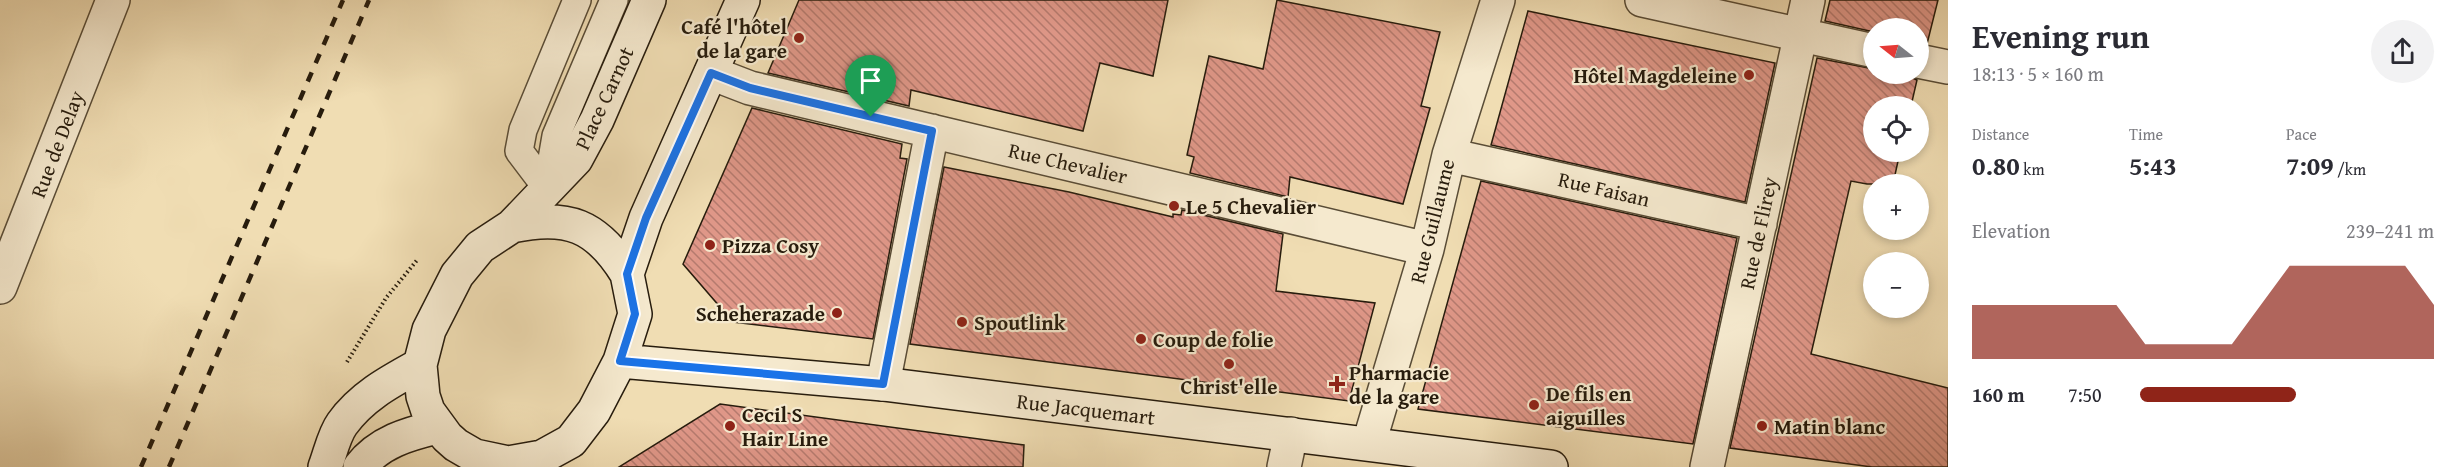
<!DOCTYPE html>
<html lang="en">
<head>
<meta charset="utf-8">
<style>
  :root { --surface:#fff; --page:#f2f2f3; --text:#2b2b33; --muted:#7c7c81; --accent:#8f2418 }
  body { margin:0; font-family:"Gentium Book Plus",serif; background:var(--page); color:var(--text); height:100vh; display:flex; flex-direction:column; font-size:22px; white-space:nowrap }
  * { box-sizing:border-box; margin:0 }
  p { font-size:20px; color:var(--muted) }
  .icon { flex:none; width:33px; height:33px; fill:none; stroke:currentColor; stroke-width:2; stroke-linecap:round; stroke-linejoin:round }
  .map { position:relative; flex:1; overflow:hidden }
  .side { display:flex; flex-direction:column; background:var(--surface); width:510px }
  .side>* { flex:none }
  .needle { width:39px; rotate:287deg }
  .controls { position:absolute; left:1863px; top:18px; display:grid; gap:12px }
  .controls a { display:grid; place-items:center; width:66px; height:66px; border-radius:50%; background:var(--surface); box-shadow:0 3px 9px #0003; font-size:30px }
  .pin { position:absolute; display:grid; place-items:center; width:51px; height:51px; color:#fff; margin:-62px -26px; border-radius:50% 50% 50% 0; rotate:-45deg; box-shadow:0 0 6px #0007 }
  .pin .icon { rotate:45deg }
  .round { display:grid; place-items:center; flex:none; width:63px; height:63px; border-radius:32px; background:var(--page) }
  .head { display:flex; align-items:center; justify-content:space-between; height:102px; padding:0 24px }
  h1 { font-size:33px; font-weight:700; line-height:45px }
  .figures { display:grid; grid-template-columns:repeat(3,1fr); gap:9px; height:102px; padding:6px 24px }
  .figures div { display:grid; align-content:center }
  .figures b { font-size:26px; font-weight:700 }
  .figures small { font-size:16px; font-weight:400 }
  .figures p { font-size:16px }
  .chart { height:168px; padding:12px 24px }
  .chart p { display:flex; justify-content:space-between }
  .chart svg { width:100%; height:108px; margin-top:6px; fill:var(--accent); opacity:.7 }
  ul { padding:0 24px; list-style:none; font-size:20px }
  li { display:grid; grid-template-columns:96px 72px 1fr; align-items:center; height:45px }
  li i { height:15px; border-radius:8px; background:var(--accent) }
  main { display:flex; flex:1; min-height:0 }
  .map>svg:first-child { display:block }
  .building { fill:url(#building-back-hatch); stroke:#271c0d; stroke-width:1.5 }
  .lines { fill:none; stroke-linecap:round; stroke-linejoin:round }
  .lane-casing { stroke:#594c36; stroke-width:30 }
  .street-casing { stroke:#594c36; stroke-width:36 }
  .secondary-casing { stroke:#271c0d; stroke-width:36 }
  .path { stroke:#271c0d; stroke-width:4; stroke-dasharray:1.5 3; stroke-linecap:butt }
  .lane { stroke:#f5e9ce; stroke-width:27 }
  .street { stroke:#f5e9ce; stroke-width:33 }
  .secondary { stroke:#f5e9ce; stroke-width:33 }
  .rail { stroke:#271c0d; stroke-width:4.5; stroke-dasharray:10 10; stroke-linecap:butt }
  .route-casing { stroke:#fff; stroke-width:12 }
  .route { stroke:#1a73e8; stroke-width:8 }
  .poi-dot { fill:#8f2418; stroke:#f5e9ce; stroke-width:2 }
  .labels { text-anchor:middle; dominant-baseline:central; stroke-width:4.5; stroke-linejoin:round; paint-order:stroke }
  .poi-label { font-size:21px; font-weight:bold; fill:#271c0d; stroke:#f5e9ce; text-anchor:start }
  .street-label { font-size:21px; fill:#271c0d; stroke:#f5e9ce }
</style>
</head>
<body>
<main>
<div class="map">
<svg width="1948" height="467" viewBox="0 0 1948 467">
  <defs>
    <pattern id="building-back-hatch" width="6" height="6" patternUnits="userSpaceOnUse" patternTransform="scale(1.5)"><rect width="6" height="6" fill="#df9788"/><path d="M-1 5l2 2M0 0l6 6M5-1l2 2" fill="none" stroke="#b57a6e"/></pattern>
  </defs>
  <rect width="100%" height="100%" fill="#f0ddb3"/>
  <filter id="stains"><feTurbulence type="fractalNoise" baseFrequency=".00333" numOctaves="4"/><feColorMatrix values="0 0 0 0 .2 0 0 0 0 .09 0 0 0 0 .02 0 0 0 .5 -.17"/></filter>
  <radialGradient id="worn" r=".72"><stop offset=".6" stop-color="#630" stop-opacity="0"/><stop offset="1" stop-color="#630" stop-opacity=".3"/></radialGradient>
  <path class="building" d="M799 0H1168L1153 76 1100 63 1083 131 911 90 909 106 768 73Z
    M1277 0 1440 32 1421 106 1430 108 1403 204 1290 177 1288 197 1190 173 1194 157 1187 155 1209 56 1263 69Z
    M1830 0H1938L1927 44 1918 43V28H1874V32L1825 21Z
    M1528 11 1775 63 1745 202 1491 145Z
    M1817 58 1874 69V74H1904L1917 80 1911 106H1874V152H1900L1893 184H1867L1851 181 1811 354 1948 388V467H1872L1730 448Z
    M752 108 902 144 900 158 907 159 873 339 733 322 683 264Z
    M944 167 1069 192 1173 217V214L1181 215 1182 210 1283 234 1276 291 1375 303 1349 401 910 344Z
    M1481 181 1737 238 1693 444 1418 409Z
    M720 404 1024 445 1023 467H619Z"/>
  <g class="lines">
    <g class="lane-casing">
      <path id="lane" d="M547 188 519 151 523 130 577 0
        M547 188 556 136 614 0"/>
    </g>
    <g class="street-casing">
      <path id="street" d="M1642 0 1874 51
        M1918 61 1948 67
        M711 73 750 88 1427 249
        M1449 155 1760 224
        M0 287 113 0
        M883 384 932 131
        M1369 443 1427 249 1449 155 1498 0
        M1284 467 1291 434
        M1707 467 1808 0"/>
    </g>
    <g class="secondary-casing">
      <path id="secondary" d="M649 0 597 120 576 159 512 226 480 247 457 275 429 330 420 365 423 396 428 411 447 437 456 445 475 456 508 463 542 457 571 441 594 411 620 361 635 314 627 274 646 218 743 0
        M512 226C567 214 597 225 627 274
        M620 361 883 384 1551 467
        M325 467C330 454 334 435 342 424 362 396 391 381 420 365
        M360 467C379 442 408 434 437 427"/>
    </g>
    <path class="path" d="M347 362 386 298 418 259"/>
    <use href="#lane" class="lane"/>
    <use href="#street" class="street"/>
    <use href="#secondary" class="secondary"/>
    <path class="rail" d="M141 467 343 0
      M169 467 369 0"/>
  </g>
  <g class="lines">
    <g class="route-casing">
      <path id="route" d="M711 73 750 88 932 131 883 384 620 361 635 314 627 274 646 218Z"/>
    </g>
    <use href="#route" class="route"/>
  </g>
  <g class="poi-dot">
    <circle cx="799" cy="38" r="6"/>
    <circle cx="1749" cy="75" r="6"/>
    <circle cx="1174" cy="206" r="6"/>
    <circle cx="710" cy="245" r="6"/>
    <circle cx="837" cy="313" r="6"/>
    <circle cx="962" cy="322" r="6"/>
    <circle cx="1141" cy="339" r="6"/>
    <circle cx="1229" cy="364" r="6"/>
    <path d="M1334 375h6v6h6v6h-6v6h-6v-6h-6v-6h6z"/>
    <circle cx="1534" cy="405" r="6"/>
    <circle cx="730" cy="426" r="6"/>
    <circle cx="1762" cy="426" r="6"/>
  </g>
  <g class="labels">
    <g class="poi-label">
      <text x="787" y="26" text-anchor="end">Café l'hôtel<tspan x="787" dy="24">de la gare</tspan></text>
      <text x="1737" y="75" text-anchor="end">Hôtel Magdeleine</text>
      <text x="1186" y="206">Le 5 Chevalier</text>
      <text x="722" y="245">Pizza Cosy</text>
      <text x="825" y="313" text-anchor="end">Scheherazade</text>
      <text x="974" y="322">Spoutlink</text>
      <text x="1153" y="339">Coup de folie</text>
      <text x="1349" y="372">Pharmacie<tspan x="1349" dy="24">de la gare</tspan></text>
      <text x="1229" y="386" text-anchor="middle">Christ'elle</text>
      <text x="1546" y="393">De fils en<tspan x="1546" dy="24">aiguilles</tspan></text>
      <text x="742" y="414">Cecil S<tspan x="742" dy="24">Hair Line</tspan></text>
      <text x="1774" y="426">Matin blanc</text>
    </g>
    <g class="street-label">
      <text transform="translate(604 98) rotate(-65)">Place Carnot</text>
      <text transform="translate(57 144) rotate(-69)">Rue de Delay</text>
      <text transform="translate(1068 163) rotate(13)">Rue Chevalier</text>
      <text transform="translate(1604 189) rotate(13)">Rue Faisan</text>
      <text transform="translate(1432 221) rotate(-76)">Rue Guillaume</text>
      <text transform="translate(1758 233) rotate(-78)">Rue de Flirey</text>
      <text transform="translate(1086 409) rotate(7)">Rue Jacquemart</text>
    </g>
  </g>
  <rect width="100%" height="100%" filter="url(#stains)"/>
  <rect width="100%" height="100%" fill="url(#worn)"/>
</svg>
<div class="controls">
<a><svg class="needle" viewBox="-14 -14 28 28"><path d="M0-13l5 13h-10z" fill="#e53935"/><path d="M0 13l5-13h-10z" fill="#7c7c81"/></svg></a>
<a><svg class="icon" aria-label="locate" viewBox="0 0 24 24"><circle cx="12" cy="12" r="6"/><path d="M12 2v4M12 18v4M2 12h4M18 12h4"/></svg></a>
<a>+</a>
<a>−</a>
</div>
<div class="pin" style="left:871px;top:117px;background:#1e9e55"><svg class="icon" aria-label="arrive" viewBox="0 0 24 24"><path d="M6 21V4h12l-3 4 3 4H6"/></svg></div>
</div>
<section class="side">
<div class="head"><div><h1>Evening run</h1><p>18:13 · 5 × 160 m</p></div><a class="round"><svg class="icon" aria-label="share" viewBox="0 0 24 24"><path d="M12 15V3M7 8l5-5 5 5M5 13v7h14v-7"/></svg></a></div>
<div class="figures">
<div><p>Distance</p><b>0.80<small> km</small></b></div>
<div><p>Time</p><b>5:43</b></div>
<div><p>Pace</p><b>7:09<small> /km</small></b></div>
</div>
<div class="chart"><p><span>Elevation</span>239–241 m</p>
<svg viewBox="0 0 160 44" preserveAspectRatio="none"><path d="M0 44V22L10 22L20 22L30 22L40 22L50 22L60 38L70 38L80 38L90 38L100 22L110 6L120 6L130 6L140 6L150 6L160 22V44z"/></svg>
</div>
<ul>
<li><b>160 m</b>7:50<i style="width:53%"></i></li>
</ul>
</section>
</main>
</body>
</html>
